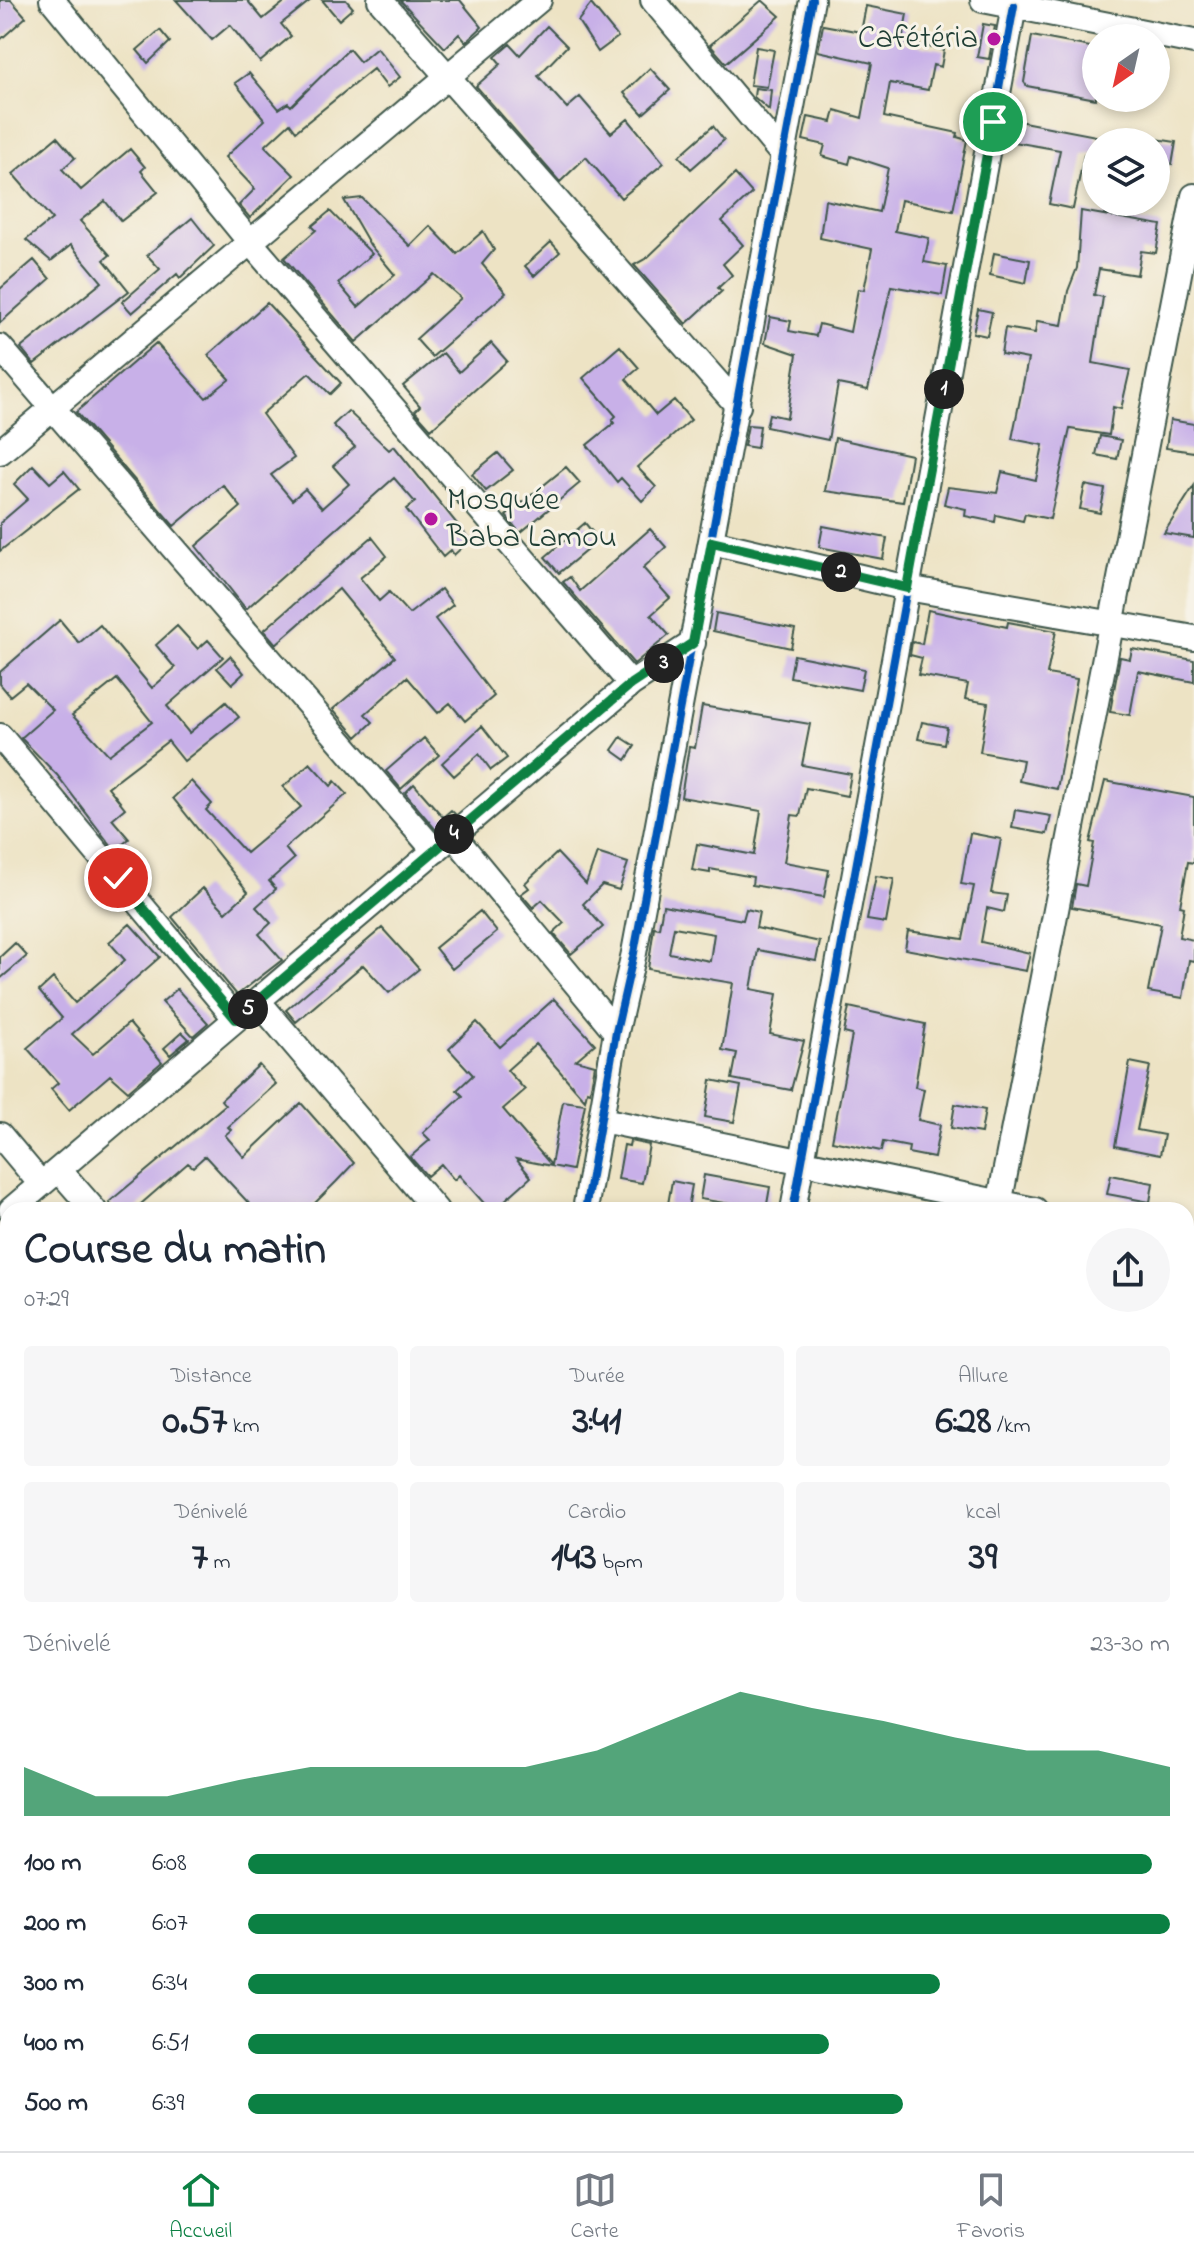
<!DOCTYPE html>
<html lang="fr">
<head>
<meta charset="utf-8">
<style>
  :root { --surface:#fff; --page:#f6f6f7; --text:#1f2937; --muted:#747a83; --line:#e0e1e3; --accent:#0b8043 }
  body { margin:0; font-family:"Indie Flower",sans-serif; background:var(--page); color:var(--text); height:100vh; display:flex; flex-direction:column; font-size:30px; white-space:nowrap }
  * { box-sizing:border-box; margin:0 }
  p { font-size:26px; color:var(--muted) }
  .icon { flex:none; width:44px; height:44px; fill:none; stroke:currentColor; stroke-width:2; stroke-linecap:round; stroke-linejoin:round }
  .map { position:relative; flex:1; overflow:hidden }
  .drawer { position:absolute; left:0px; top:1202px; width:1194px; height:950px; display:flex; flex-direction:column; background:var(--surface); border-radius:24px 24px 0 0; box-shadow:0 4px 12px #0003 }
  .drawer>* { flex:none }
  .needle { width:52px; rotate:214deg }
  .fabs { position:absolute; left:1082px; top:24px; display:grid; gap:16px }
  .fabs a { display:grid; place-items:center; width:88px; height:88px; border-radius:50%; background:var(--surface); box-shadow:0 4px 12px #0003; font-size:40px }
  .pin { position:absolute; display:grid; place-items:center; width:68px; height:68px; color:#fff; margin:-34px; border:4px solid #fff; border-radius:50%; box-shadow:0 2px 8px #0007 }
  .km { position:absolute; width:40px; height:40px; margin:-20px; border-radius:50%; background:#222; color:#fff; font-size:22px; line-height:40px; text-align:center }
  .round { display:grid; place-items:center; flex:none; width:84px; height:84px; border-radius:42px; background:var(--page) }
  .head { display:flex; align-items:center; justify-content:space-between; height:136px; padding:0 24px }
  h1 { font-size:44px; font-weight:800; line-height:60px }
  .metrics { display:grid; grid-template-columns:repeat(3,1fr); gap:12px; height:136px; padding:8px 24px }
  .metrics div { display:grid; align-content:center; border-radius:8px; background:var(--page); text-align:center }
  .metrics b { font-size:40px; font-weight:800 }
  .metrics small { font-size:22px; font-weight:400 }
  .metrics p { font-size:22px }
  .chart { height:224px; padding:16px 24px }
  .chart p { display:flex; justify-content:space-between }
  .chart svg { width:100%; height:144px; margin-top:8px; fill:var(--accent); opacity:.7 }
  ul { padding:0 24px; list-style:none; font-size:26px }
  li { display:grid; grid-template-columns:128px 96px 1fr; align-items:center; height:60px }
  li i { height:20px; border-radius:10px; background:var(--accent) }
  .tab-bar { display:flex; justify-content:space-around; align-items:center; height:112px; border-top:2px solid var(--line); background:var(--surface); font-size:22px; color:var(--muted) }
  .tab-bar a { display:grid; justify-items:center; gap:4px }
  .tab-bar .on { color:var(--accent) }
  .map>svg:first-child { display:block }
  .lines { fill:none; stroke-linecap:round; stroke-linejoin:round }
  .stream { stroke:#63bde0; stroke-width:5 }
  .building { fill:#c8b0e8; fill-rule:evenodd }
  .minor-casing { stroke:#3e564a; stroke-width:28 }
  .minor { stroke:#fff; stroke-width:24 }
  .cycleway-casing { stroke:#f7f3e8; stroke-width:13 }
  .cycleway { stroke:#0057b8; stroke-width:8 }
  .route-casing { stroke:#fff; stroke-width:16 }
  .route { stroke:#0b8043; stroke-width:10 }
  .poi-dot { fill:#b5179e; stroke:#f7f3e8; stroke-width:3 }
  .labels { text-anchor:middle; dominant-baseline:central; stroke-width:6; stroke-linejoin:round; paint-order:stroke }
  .poi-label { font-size:32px; fill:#1f3d34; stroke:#f7f3e8; text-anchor:end }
</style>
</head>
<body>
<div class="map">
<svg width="1194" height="2151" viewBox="0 0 1194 2151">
  <rect width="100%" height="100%" fill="#f7f3e8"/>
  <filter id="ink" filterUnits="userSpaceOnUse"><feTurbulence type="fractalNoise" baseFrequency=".0125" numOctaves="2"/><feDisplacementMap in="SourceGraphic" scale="16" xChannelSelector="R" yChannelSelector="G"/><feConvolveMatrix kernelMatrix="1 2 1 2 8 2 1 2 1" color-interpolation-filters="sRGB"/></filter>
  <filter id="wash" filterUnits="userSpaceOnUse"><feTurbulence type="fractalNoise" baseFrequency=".006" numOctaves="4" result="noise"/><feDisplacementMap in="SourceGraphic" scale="32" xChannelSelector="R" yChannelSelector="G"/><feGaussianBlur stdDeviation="1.8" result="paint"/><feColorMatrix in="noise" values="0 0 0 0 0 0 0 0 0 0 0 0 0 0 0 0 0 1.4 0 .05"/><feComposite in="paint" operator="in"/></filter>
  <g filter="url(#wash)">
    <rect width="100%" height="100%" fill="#ede3c4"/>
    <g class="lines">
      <path class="stream" d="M1186 1945 1194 1943
        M924 2151 930 2144"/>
    </g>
    <g id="blocks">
      <path class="building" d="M0 0H11L26 17 0 40Z
        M176 0H247L263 19 287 0H311L281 24 291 36 260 62 230 25 212 40Z
        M322 0H346L353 8 339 20Z
        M400 0H460L482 27 466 42 459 34 445 48Z
        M762 0 780 16 726 63 710 45Z
        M591 4 618 37 598 52 578 21Z
        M866 6 907 14 902 42 944 50 941 67 933 65 928 90 890 83 884 117 958 133 957 137 967 140 953 211 901 200 895 231 929 238 924 262 947 266 942 295 891 286 868 390 838 384 828 440 766 427 769 414 787 418 797 354 765 343 770 317 791 321 789 331 816 336 819 324 850 332 858 289 864 290 872 249 820 238 825 200 879 212 888 168 851 156 849 164 822 156 825 145 803 140 808 117 832 122 835 110 862 118 872 63 818 51 823 25 861 32Z
        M983 24 995 26 989 59 977 57Z
        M547 26 567 46 538 76 567 108 580 97 611 133 628 119 664 163 621 198 586 157 560 182 476 86 501 64 495 57 510 44 520 55Z
        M160 30 170 42 148 63 137 50Z
        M1032 36 1096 48V99L1027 86 1024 82Z
        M756 47 774 50 767 87 750 85Z
        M377 48 400 77 387 87 373 69 296 131 290 123 265 146 294 175 250 218 239 205 255 189 225 157 265 120 235 83 249 73 279 109 288 103 291 106 349 49 360 62Z
        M650 68 670 90 643 114 624 93Z
        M755 88 771 90 769 110 754 97Z
        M1018 121 1096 136V153L1084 155 1073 209 1049 204 1060 150 1014 142Z
        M713 126 724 140 691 169 679 156Z
        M57 137 75 158 62 169 81 190 130 149 145 167 141 171 158 192 121 221 105 201 80 221 110 255 104 260 129 291 34 364 21 348 102 282 71 245 51 261 26 240 52 219 13 174Z
        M1156 139 1176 142 1172 165 1156 162Z
        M735 174 752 193 722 221 743 245 723 264 732 275 718 288 722 291 686 324 634 265 647 258Z
        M362 198 410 246 430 226 457 254 483 231 494 250 482 264 506 293 432 357 416 339 461 298 434 274 356 342 284 258 316 230 312 226 330 211 372 254 338 283 358 307 395 275 370 245 344 200Z
        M1081 211 1161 225 1156 253 1141 251 1137 275 1099 269 1094 295 1103 297 1093 363 1130 370 1121 409 1113 407 1109 435 1070 429 1050 519 1025 514 1023 521 996 515 995 522 965 516 966 509 944 504 948 487 997 493 1002 472 1036 480 1043 445 1012 439 1028 359 1001 354 1005 328 1035 333 1037 321 1062 325 1068 291 1077 268Z
        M192 218 214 246 180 278 177 274 132 313 122 302 160 269 147 255Z
        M551 242 560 252 534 276 525 266Z
        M994 253 1030 260 1026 283 990 275Z
        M34 260 50 279 0 323V289Z
        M267 303 341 383 330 394 309 373 262 414 294 458 271 475 292 500 305 489 322 508 349 484 333 466 355 447 333 425 348 411 389 450 394 446 470 540 454 555 451 550 443 557 406 509 415 502 394 478 246 609 196 546 241 507 223 485 174 526 76 412 156 343 206 398 230 379 208 355Z
        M978 309 992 312 987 336 973 333Z
        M491 343 507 361 431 429 415 411 420 406 403 386 443 353 459 372Z
        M620 346 639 368 626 379 656 415 674 400 691 420 637 467 656 487 642 501 621 478 617 482 587 445 614 423 612 420 616 416 583 378Z
        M1170 420 1194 424V452L1166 448Z
        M748 425 760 426 757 448 744 446Z
        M1100 436 1121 440 1117 459 1096 455Z
        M835 438 911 455 903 502 825 491Z
        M498 453 513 470 486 491 472 474Z
        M33 465 50 483 64 471 79 489 0 551V523L28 499 14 484Z
        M566 467 580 483 520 533 506 516Z
        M1085 485 1105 489 1100 513 1080 509Z
        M1194 486V538L1164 533Z
        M585 523 599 540 559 573 545 557Z
        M823 526 887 538 883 559 819 547Z
        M650 529 666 547 643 568 670 598 651 615 669 635 634 664 563 582 570 577 580 591Z
        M372 537 387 556 360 578 379 601 389 592 409 614 441 589 453 605 435 619 494 696 465 721 450 703 438 713 407 677 365 714 373 722 357 737 333 709 395 657 339 589 276 644 264 630Z
        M928 610 1007 627 1008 622 1056 631 1047 674 1077 679 1057 789 1019 781 1023 760 980 752 988 703 965 699 968 684 918 675 922 658 910 655 912 642 922 644Z
        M716 613 795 629 791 648 713 631Z
        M60 620 79 643 100 625 152 688 175 668 156 645 177 626 198 649 208 640 223 657 167 706 189 733 226 702 239 717 184 761 168 741 108 787 125 808 112 819 129 839 115 851 57 775 21 738 53 710 26 683 10 696 0 684V672ZM117 679 152 722 109 755 72 715Z
        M1132 649 1194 660V682L1138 671 1130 715 1110 712 1120 657 1130 659Z
        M794 655 864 669 860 690 790 677Z
        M230 656 244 673 232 684 217 668Z
        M702 706 810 724 802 765 851 774 847 796 806 788 800 816 792 815 784 862 829 870 824 897 752 885 753 877 710 869V873L692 870 697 844 754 855 761 811 681 797 689 747 695 748Z
        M922 722 947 727 944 744 918 739Z
        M482 726 507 758 491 770 479 754 454 776 442 763Z
        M621 737 635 746 626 760 612 750Z
        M424 738 439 755 401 789 386 771Z
        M310 763 331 786 335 781 347 794 285 848 294 859 269 881 276 889 256 907 271 923 259 934 282 960 237 995 172 917 203 888 226 912 248 892 173 798 191 781 212 804 206 810 246 853 301 807 283 787Z
        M1105 781 1194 797V863L1188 862 1180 906 1184 907 1179 937 1194 940V961L1189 960 1183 998 1148 992 1161 924 1072 907 1076 884 1086 886 1094 843 1090 842Z
        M414 784 443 817 451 810 455 814 436 830 405 793Z
        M1015 810 1051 816 1047 834 1012 828Z
        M970 833 1001 839 991 893 1007 895 1004 912 987 908 981 942 1030 953 1026 971 905 949 908 931 963 939 974 886 961 884Z
        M557 853 586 884 597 853 628 863 619 890 602 885 583 904 603 927 571 954 553 933 564 923 542 900 533 908 521 894 529 888 525 883Z
        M876 876 894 879 886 923 867 920Z
        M663 905 743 920 746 909 759 912 756 928 820 942 816 961 758 950 751 989 777 994 770 1034 804 1041 791 1090 732 1079 737 1053 722 1050 733 983 648 969 654 927 659 928ZM674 927 714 934 710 961 669 953Z
        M480 911 497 932 452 969 435 948Z
        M130 924 160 957 72 1034 93 1054 129 1023 162 1062 128 1091 110 1075 69 1110 51 1089 58 1083 27 1048 62 1018 39 991 53 978 75 1003 125 960 109 942Z
        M382 928 419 969 389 993 363 965 296 1022 286 1010Z
        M15 943 27 956 0 979V957Z
        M177 989 208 1023 193 1036 162 1002Z
        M554 999 595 1044 576 1060 595 1065 590 1092 587 1091 585 1100 536 1044 507 1070 525 1090 503 1109 551 1165 563 1101 585 1104 572 1170 516 1159 531 1177 494 1210H490L459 1175 454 1180 441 1164 427 1176 410 1157 430 1140 423 1133 463 1096 457 1090 473 1075 449 1049 477 1022 500 1047Z
        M849 1007 925 1024 915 1087 924 1089 918 1120 940 1125 934 1158 908 1153 909 1147 883 1142 881 1151 832 1141 852 1035 844 1033Z
        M182 1032 189 1039 170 1055 164 1048Z
        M1130 1062 1150 1066 1137 1130 1164 1135 1160 1155 1115 1146Z
        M259 1065 276 1084 228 1127 231 1130 225 1135 244 1157 301 1103 354 1163 336 1182 308 1210H255L205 1156 193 1167 188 1163 134 1210H116L109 1202 225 1105 221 1100Z
        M711 1080 741 1086 734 1122 705 1117Z
        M955 1104 985 1110 981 1133 951 1128Z
        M630 1141 649 1145 642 1183 618 1179 624 1145 629 1146Z
        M704 1175 770 1187 766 1210 700 1199Z
        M1111 1175 1153 1183 1150 1202 1107 1194Z
        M672 1181 692 1185 688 1208 668 1204Z"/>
    </g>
  </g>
  <g filter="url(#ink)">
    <use href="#blocks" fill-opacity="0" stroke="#3e564a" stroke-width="2"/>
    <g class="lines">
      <g class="minor-casing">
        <path id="minor" d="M52 0 250 242 631 684
          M380 0 738 406
          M653 0 783 155
          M983 0 1194 42
          M0 347 435 851
          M0 452 539 0
          M712 542 907 588 1194 638
          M0 736 236 1019
          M453 835 616 1032
          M258 1001 436 1210
          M602 1120 1035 1210
          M0 1135 41 1184
          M59 1170 94 1210
          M11 1210 631 684 693 643
          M585 1210 616 1032 634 953 812 0
          M793 1210 1014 6
          M998 1210 1194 196
          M1186 1239 1194 1241
          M1186 1302 1194 1260
          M0 1508 8 1517
          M0 1925 8 1934
          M200 2144 207 2151
          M243 2151 298 2146 344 2151
          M407 2151 408 2144
          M623 2151 624 2144
          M825 2151 826 2144"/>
      </g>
      <use href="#minor" class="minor"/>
      <g class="cycleway-casing">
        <path id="cycleway" d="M585 1210 616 1032 634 953 812 0
          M793 1210 1014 6"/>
      </g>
      <use href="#cycleway" class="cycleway"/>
    </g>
  </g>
  <g class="lines" filter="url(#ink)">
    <g class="route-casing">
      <path id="route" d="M118 878 236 1019 631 684 693 643 712 542 907 588 993 122"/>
    </g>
    <use href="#route" class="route"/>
  </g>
  <g class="poi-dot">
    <circle cx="994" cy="39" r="8"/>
    <circle cx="431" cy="519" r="8"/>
  </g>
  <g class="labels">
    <g class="poi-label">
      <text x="978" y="39">Cafétéria</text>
      <text x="447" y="501" text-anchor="start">Mosquée<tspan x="447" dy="37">Baba Lamou</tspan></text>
    </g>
  </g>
</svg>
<div class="fabs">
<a><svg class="needle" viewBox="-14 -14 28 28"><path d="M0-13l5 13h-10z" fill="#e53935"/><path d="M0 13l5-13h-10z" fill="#747a83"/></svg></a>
<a><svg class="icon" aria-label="layers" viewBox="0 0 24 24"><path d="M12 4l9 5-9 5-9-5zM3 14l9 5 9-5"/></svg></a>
</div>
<div class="pin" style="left:993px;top:122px;background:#1e9e55"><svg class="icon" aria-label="arrive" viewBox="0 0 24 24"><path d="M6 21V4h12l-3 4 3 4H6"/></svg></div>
<div class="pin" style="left:118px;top:878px;background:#d93025"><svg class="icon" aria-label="check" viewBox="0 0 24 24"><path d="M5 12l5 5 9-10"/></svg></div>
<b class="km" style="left:944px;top:389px">1</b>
<b class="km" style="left:841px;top:572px">2</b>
<b class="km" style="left:664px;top:663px">3</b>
<b class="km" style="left:454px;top:834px">4</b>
<b class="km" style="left:248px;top:1009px">5</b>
<section class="drawer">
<div class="head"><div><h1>Course du matin</h1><p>07:29</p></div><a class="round"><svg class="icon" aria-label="share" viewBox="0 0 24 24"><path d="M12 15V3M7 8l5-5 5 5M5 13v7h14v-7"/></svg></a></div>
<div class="metrics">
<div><p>Distance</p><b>0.57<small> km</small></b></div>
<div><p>Durée</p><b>3:41</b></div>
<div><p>Allure</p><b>6:28<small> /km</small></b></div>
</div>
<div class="metrics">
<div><p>Dénivelé</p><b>7<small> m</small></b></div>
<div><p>Cardio</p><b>143<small> bpm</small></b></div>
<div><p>kcal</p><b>39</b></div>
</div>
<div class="chart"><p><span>Dénivelé</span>23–30 m</p>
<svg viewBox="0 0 160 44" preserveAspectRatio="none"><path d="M0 44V29L10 38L20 38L30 33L40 29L50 29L60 29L70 29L80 24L90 15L100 6L110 11L120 15L130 20L140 24L150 24L160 29V44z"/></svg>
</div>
<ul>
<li><b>100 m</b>6:08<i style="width:98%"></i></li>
<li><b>200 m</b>6:07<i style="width:100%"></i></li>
<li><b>300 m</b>6:34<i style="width:75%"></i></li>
<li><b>400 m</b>6:51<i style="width:63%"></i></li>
<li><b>500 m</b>6:39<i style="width:71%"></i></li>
</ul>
</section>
</div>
<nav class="tab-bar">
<a class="on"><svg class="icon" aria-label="home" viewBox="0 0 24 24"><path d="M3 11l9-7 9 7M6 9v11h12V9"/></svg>Accueil</a>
<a><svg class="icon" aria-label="map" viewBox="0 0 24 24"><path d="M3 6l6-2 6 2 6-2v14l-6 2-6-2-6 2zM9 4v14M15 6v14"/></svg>Carte</a>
<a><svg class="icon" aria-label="saved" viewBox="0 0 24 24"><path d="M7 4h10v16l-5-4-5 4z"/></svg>Favoris</a>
</nav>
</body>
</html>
